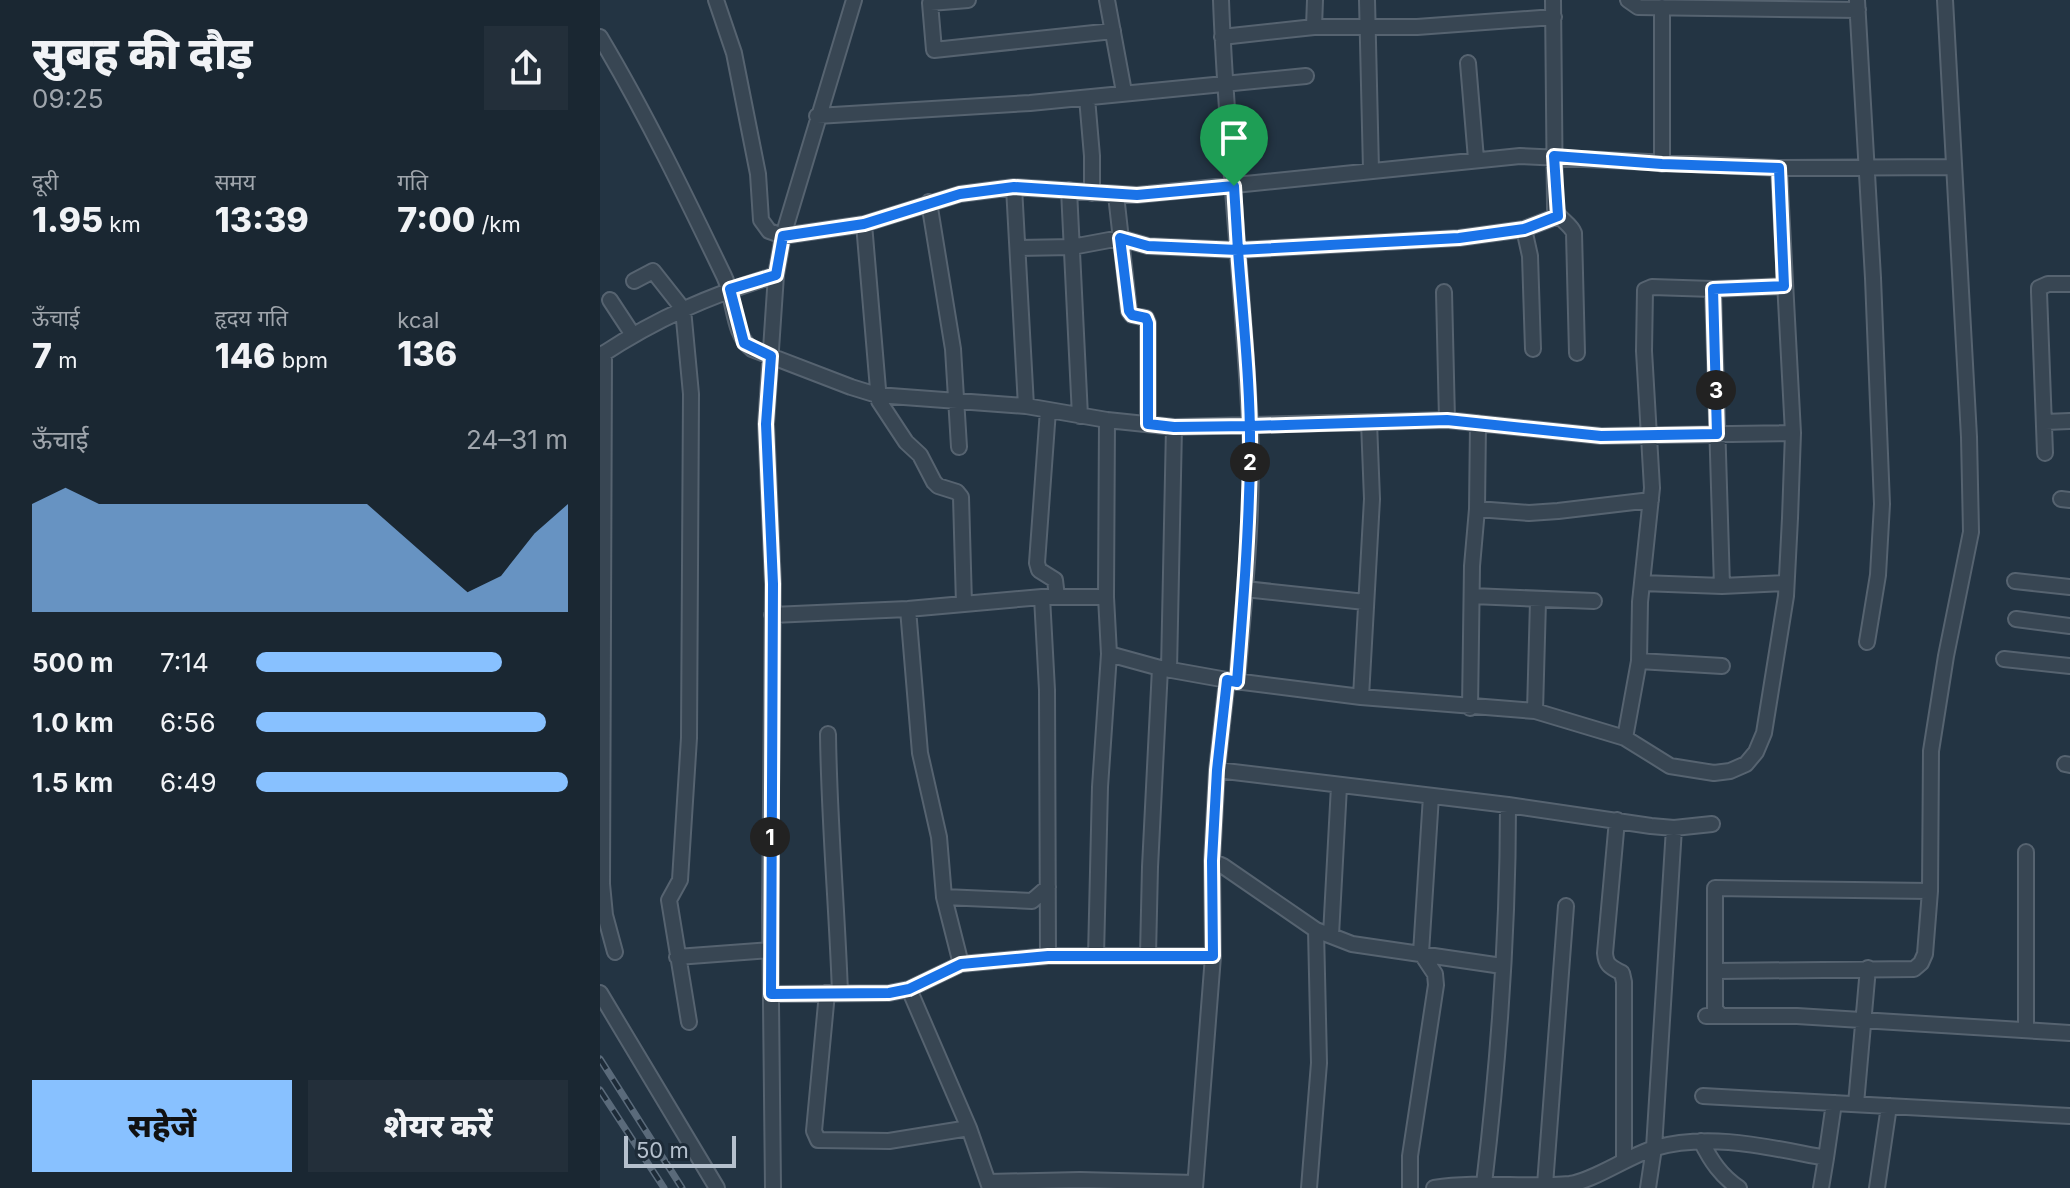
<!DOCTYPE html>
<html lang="hi">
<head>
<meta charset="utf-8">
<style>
  :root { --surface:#1a2732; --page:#232f3a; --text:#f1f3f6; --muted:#9fa5ac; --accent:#88c1ff }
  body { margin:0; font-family:Inter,"Noto Sans Devanagari",sans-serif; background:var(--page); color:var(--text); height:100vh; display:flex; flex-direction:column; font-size:30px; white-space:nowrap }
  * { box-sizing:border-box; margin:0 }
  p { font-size:26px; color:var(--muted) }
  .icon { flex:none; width:44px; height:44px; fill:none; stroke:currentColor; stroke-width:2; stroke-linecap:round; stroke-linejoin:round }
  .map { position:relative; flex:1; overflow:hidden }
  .drawer { display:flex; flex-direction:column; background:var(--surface); width:600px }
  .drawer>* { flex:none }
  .scale { position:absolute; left:24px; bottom:20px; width:112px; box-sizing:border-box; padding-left:8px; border:4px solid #b5c0cd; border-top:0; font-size:22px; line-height:28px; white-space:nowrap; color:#b5c0cd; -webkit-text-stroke:6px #1d2b38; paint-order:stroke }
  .pin { position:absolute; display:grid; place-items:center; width:68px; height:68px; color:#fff; margin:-82px -34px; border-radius:50% 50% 50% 0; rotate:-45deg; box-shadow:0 0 8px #0007 }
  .pin .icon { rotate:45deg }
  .km { position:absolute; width:40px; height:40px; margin:-20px; border-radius:50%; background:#222; color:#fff; font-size:22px; line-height:40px; text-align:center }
  .round { display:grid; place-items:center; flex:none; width:84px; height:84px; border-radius:0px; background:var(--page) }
  .overview { display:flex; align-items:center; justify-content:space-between; height:136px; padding:0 32px }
  h1 { font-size:44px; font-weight:800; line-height:60px }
  .figures { display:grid; grid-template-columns:repeat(3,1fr); gap:12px; height:136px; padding:8px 32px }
  .figures div { display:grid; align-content:center }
  .figures b { font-size:34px; font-weight:800 }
  .figures small { font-size:22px; font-weight:400 }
  .figures p { font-size:22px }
  .chart { height:224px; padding:16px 32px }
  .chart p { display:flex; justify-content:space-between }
  .chart svg { width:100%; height:144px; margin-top:8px; fill:var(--accent); opacity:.7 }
  .cta { display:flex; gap:16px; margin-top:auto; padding:16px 32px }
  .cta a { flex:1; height:92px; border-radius:0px; background:var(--accent); color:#111; font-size:32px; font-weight:800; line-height:92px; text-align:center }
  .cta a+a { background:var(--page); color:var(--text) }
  ul { padding:0 32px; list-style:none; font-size:26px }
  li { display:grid; grid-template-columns:128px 96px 1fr; align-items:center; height:60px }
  li i { height:20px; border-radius:10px; background:var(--accent) }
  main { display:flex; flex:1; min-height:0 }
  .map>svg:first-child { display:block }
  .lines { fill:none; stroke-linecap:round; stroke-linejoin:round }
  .street-casing { stroke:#566370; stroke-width:18 }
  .street { stroke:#384653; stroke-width:14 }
  .rail-casing { stroke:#5a6a7a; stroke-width:7 }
  .rail { stroke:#1d2b38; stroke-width:4; stroke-dasharray:12; stroke-linecap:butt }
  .route-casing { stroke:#fff; stroke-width:16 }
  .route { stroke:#1a73e8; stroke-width:10 }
</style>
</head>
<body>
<main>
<section class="drawer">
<div class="overview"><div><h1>सुबह की दौड़</h1><p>09:25</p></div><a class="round"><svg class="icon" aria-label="share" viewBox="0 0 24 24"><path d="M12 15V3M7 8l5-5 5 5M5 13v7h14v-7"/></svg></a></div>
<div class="figures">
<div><p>दूरी</p><b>1.95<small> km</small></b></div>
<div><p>समय</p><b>13:39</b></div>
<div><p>गति</p><b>7:00<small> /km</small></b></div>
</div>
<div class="figures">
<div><p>ऊँचाई</p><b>7<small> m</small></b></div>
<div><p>हृदय गति</p><b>146<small> bpm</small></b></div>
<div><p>kcal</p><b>136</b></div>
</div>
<div class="chart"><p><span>ऊँचाई</span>24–31 m</p>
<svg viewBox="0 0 160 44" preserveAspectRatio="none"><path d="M0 44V11L10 6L20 11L30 11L40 11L50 11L60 11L70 11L80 11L90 11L100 11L110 20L120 29L130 38L140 33L150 20L160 11V44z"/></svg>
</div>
<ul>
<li><b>500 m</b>7:14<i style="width:79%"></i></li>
<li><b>1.0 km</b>6:56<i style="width:93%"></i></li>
<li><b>1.5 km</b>6:49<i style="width:100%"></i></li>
</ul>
<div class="cta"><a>सहेजें</a><a>शेयर करें</a></div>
</section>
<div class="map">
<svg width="1470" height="1188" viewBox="0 0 1470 1188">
  <rect width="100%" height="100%" fill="#233443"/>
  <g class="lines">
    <g class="street-casing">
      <path id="street" d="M116 0 134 53 158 174 161 220 169 231 183 236 264 224 360 194 414 187 537 195 920 156 1179 168 1352 167
        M368 0 330 3 334 50 513 31
        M507 0 524 92
        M621 0C626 142 643 284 650 426 654 511 644 597 637 682
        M767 0 771 170
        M953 0 955 209C959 220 970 223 974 233L977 353
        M1028 0 1038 7 1258 10
        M1257 0 1273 278 1282 504 1278 575 1267 642
        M714 27 715 0
        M0 37C46 114 85 195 124 276 135 298 132 334 152 349L251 387 277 395 426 406 507 420 574 427 847 420 1001 436 1193 433
        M622 37 714 27H817L954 17
        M868 63 876 159
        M487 98 492 156V193
        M217 116 430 103 706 76
        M1062 164V7
        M414 187 426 406
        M469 190 480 416
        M516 195 529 311 532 315 546 318 548 323V424
        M329 202 353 349 359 447
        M264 224 279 401 306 442 320 455 334 482 338 486 357 492 361 497 364 604
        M924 229 930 256 933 349
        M418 248 472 247 520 238 548 246 638 250 859 238 924 229 958 216
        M34 281 53 271 83 309 91 394 89 738 80 880 69 900 89 1022
        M1113 289 1122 586
        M844 292 847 420
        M10 300 33 335
        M4 353 2 884 5 915 15 952
        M0 356C57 318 111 295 176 275
        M448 410 437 563 439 570 455 580 457 597
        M507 420 506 597 509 654 560 668
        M1445 422 1470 421
        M1445 453 1439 292V288L1448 284H1470
        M1461 499 1470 500
        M877 509 929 513 958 511 1051 500
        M1415 581 1470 587
        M1042 583 1122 586 1186 583
        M645 589 765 602
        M872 596 994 601
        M442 597 447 690 448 956
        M308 609 320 753 339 837 344 897 361 964
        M172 615 308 609 442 597H506
        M1416 619 1470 626
        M1404 659 1470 666
        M1039 661 1122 666
        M569 670 574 427
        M761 697 772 499 769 422
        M870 708 872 566 877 509 878 423
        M935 711 938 601
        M228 734C229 821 237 907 240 993
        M1025 738 1039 661 1040 602 1052 488 1044 351 1045 290 1052 287 1113 289 1184 286
        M1465 764 1470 765
        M617 770 908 805 1051 826 1074 828 1112 824
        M1017 820 1005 953C1006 966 1011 967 1022 973L1024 982V1161
        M1426 852V1030
        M612 861 623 866 716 930 752 944 902 966
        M344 897 432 901 448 887
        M731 935 739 786
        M548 955 550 867 560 668 627 680 761 697 935 711 1025 738 1070 766 1114 773 1130 771 1146 764 1156 752 1164 733 1186 596 1190 518 1193 433 1179 168
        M496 956 500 787 509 654
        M77 957 170 950
        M1117 971 1314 969 1321 963 1325 954 1330 891 1331 751 1346 656 1371 532 1369 437 1345 0
        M309 989 369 1128 390 1188
        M0 993 117 1188
        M227 993 214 1131 218 1140 289 1141 369 1128
        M171 994 289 993 309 989 361 964 448 956H613
        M1106 1016H1197L1470 1033
        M1121 1016 1115 1009V888L1330 891
        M1103 1096 1470 1116
        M1256 1104 1268 968
        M1101 1141C1111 1161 1121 1176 1139 1188
        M1226 1158 1234 1103
        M388 1182 480 1180 595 1183
        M884 1184C899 1058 908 931 908 805
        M945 1185 966 906
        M173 1188 170 911 173 584 166 424 176 275 183 236 254 0
        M595 1188 613 956 612 861 617 770 627 680
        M709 1188 719 1063 716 930
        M810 1188V1156L836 985 835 974 821 953 831 796
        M834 1188C879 1181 924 1188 970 1184 995 1180 1028 1156 1055 1148 1111 1132 1171 1148 1226 1158L1221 1188
        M1048 1188 1054 1148 1074 828
        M1277 1188 1289 1106"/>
    </g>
    <use href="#street" class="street"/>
    <g class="rail-casing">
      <path id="rail" d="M0 1059 82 1188
        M0 1090 64 1188"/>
    </g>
    <use href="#rail" class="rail"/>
  </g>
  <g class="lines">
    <g class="route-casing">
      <path id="route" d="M634 186 537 195 414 187 360 194 264 224 183 236 176 275 130 289 144 343 171 356 166 424 173 584 171 994 289 993 309 989 361 964 448 956H613L612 861 617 770 627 680 637 682C643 607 649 532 650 457 651 388 643 319 638 250L859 238 924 229 958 216 954 156 1062 164 1179 168 1184 286 1113 289 1117 434 1001 436 847 420 650 426 574 427 548 424V323L546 318 532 315 529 311 520 238 548 246 638 250 634 186"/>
    </g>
    <use href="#route" class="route"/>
  </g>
</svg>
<div class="scale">50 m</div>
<div class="pin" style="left:634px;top:186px;background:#1e9e55"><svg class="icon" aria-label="arrive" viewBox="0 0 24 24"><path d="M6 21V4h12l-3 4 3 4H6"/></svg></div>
<b class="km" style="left:170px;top:837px">1</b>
<b class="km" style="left:650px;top:462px">2</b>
<b class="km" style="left:1116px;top:390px">3</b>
</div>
</main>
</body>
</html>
